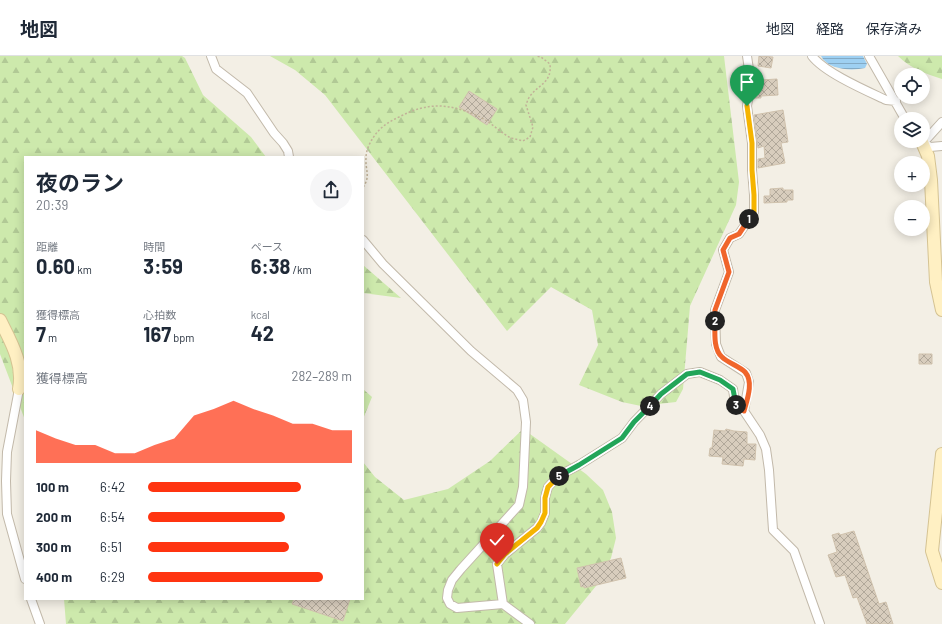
<!DOCTYPE html>
<html lang="ja">
<head>
<meta charset="utf-8">
<style>
  :root { --surface:#fff; --page:#f6f6f7; --text:#1f2937; --muted:#747a83; --line:#e0e1e3; --accent:#ff3410 }
  body { margin:0; font-family:Barlow,"Noto Sans JP",sans-serif; background:var(--page); color:var(--text); height:100vh; display:flex; flex-direction:column; font-size:15px; white-space:nowrap }
  * { box-sizing:border-box; margin:0 }
  p { font-size:13px; color:var(--muted) }
  .icon { flex:none; width:22px; height:22px; fill:none; stroke:currentColor; stroke-width:2; stroke-linecap:round; stroke-linejoin:round }
  .map { position:relative; flex:1; overflow:hidden }
  .side { position:absolute; left:24px; top:100px; width:340px; height:444px; display:flex; flex-direction:column; background:var(--surface); border-radius:0px; box-shadow:0 2px 10px #0003 }
  .side>* { flex:none }
  .controls { position:absolute; left:894px; top:12px; display:grid; gap:8px }
  .controls a { display:grid; place-items:center; width:36px; height:36px; border-radius:50%; background:var(--surface); box-shadow:0 2px 10px #0003; font-size:20px }
  .pin { position:absolute; display:grid; place-items:center; width:34px; height:34px; color:#fff; margin:-41px -17px; border-radius:50% 50% 50% 0; rotate:-45deg; box-shadow:0 0 4px #0007 }
  .pin .icon { rotate:45deg }
  .km { position:absolute; width:20px; height:20px; margin:-10px; border-radius:50%; background:#222; color:#fff; font-size:11px; line-height:20px; text-align:center }
  .round { display:grid; place-items:center; flex:none; width:42px; height:42px; border-radius:21px; background:var(--page) }
  .headline { display:flex; align-items:center; justify-content:space-between; height:68px; padding:0 12px }
  h1 { font-size:22px; font-weight:700; line-height:30px }
  .metrics { display:grid; grid-template-columns:repeat(3,1fr); gap:6px; height:68px; padding:4px 12px }
  .metrics div { display:grid; align-content:center }
  .metrics b { font-size:20px; font-weight:700 }
  .metrics small { font-size:11px; font-weight:400 }
  .metrics p { font-size:11px }
  .chart { height:112px; padding:8px 12px }
  .chart p { display:flex; justify-content:space-between }
  .chart svg { width:100%; height:72px; margin-top:4px; fill:var(--accent); opacity:.7 }
  ul { padding:0 12px; list-style:none; font-size:13px }
  li { display:grid; grid-template-columns:64px 48px 1fr; align-items:center; height:30px }
  li i { height:10px; border-radius:5px; background:var(--accent) }
  header { display:flex; align-items:center; gap:24px; box-sizing:border-box; height:56px; padding:0 20px; background:var(--surface); border-bottom:1px solid var(--line) }
  header strong { font-size:19px }
  nav { display:flex; gap:22px; margin-inline-start:auto; font-size:14px }
  .map>svg:first-child { display:block }
  .forest { fill:url(#forest-firs) }
  .water { fill:url(#water-rules) }
  .building { fill:url(#building-cross-hatch); stroke:#d0c2ad }
  .lines { fill:none; stroke-linecap:round; stroke-linejoin:round }
  .street-casing { stroke:#c2b9aa; stroke-width:10 }
  .secondary-casing { stroke:#d5c393; stroke-width:14 }
  .path { stroke:#c1b298; stroke-width:1.5; stroke-dasharray:2 2; stroke-linecap:butt }
  .street { stroke:#fff; stroke-width:8 }
  .secondary { stroke:#fff0c3; stroke-width:12 }
  .split-1-casing { stroke:#fff; stroke-width:8 }
  .split-2-casing { stroke:#fff; stroke-width:8 }
  .split-3-casing { stroke:#fff; stroke-width:8 }
  .split-4-casing { stroke:#fff; stroke-width:8 }
  .split-5-casing { stroke:#fff; stroke-width:8 }
  .split-6-casing { stroke:#fff; stroke-width:8 }
  .split-1 { stroke:#f5b400; stroke-width:5 }
  .split-2 { stroke:#f0652b; stroke-width:5 }
  .split-3 { stroke:#f0652b; stroke-width:5 }
  .split-4 { stroke:#22a559; stroke-width:5 }
  .split-5 { stroke:#22a559; stroke-width:5 }
  .split-6 { stroke:#f5b400; stroke-width:5 }
</style>
</head>
<body>
<header>
<strong>地図</strong>
<nav><a>地図</a><a>経路</a><a>保存済み</a></nav>
</header>
<div class="map">
<svg width="942" height="568" viewBox="0 0 942 568">
  <defs>
    <pattern id="forest-firs" width="22" height="20" patternUnits="userSpaceOnUse"><rect width="22" height="20" fill="#cde9ac"/><path d="M5 1l3.5 6h-7zM16 11l3.5 6h-7z" fill="#b1c995"/></pattern>
    <pattern id="water-rules" width="6" height="5" patternUnits="userSpaceOnUse"><rect width="6" height="5" fill="#9ed0f2"/><path d="M0 2.5h6" fill="none" stroke="#83aac5"/></pattern>
    <pattern id="building-cross-hatch" width="8" height="8" patternUnits="userSpaceOnUse"><rect width="8" height="8" fill="#d8cdbd"/><path d="M0 0l8 8M0 8l8-8" fill="none" stroke="#b1a89a"/></pattern>
  </defs>
  <rect width="100%" height="100%" fill="#f3efe5"/>
  <path class="forest" d="M0 0H182L185 2 203 39 251 81 266 101H25V364L0 298Z
    M270 0H724L739 126 736 149 690 250 683 333 676 346 641 350 622 346 579 329 598 289 592 254 551 231 507 275 325 39 295 14Z
    M898 0H942V23C926 18 910 12 898 0Z
    M363 209 401 242 363 237Z
    M363 333 372 341 363 363Z
    M523 373 586 418 603 434 612 456 616 482 611 502 596 530 565 568H66L64 543H363V406L375 421 404 444 448 433 490 405Z"/>
  <path class="water" d="M821 0H863L867 8 865 12C852 15 828 14 821 0Z"/>
  <path class="building" d="M759 0 773 1 771 12 758 10Z
    M777 23 778 39 761 40V42H754L755 36 760 35 761 24Z
    M469 35 497 53 487 69 459 51Z
    M783 54 788 86 781 87 785 107 758 112V103L765 102 764 90 758 92 754 59Z
    M783 132V134H793V144H787V146L764 147V140H770V133Z
    M919 298H932V308H919Z
    M726 373 734 375 747 376V388H756L755 404 744 403 743 410 722 408 723 401 709 400 710 392H712L714 374 725 375Z
    M854 475 879 548 886 546 893 568H867L857 541 853 542 845 519 836 521 828 499 837 496 832 479 839 477 840 479Z
    M621 502 626 522 584 532V530L581 531 577 512Z
    M294 543H350L343 565 292 548Z"/>
  <g class="lines">
    <g class="street-casing">
      <path id="street" d="M211 0 216 13 247 37 274 77 283 87 288 95 289 101
        M812 0C825 17 867 35 886 44L896 45
        M869 0 905 63
        M922 86 930 91 942 90
        M923 87 942 66
        M363 184 383 208 471 295 517 334 523 344 526 366 523 431 519 449 461 513 452 524 448 534 447 542 450 548 457 552 503 548 530 568
        M19 333 7 396 6 425 7 458 25 523
        M744 355 749 326 746 317 721 301 716 288 715 254 729 216 723 194 730 182 739 178 754 156V139L752 114V87L747 50 751 27 747 0
        M31 543 40 568
        M503 548 497 508 505 498 537 472 541 467 545 457V442L548 431 558 420 579 409 622 382 634 366 661 338 687 318 700 316 720 324 733 333 735 348 744 355 760 379 766 393 769 414 773 474 794 495 820 568"/>
    </g>
    <g class="secondary-casing">
      <path id="secondary" d="M922 86 928 100 931 124 936 226 942 254
        M0 264C11 286 24 308 19 333
        M942 398 932 495 942 527"/>
    </g>
    <path class="path" d="M363 131C371 121 365 113 366 102 366 95 369 88 373 82 379 72 388 66 399 61 428 46 448 47 478 60 490 65 499 76 511 82 515 83 519 84 523 85L530 81 533 71 526 49C527 46 528 43 530 40 539 28 552 27 550 8L541 1 536 0"/>
    <use href="#street" class="street"/>
    <use href="#secondary" class="secondary"/>
  </g>
  <g class="lines">
    <g class="split-1-casing">
      <path id="split-1" d="M747 50 752 87V114L754 139V156L749 163"/>
    </g>
    <g class="split-2-casing">
      <path id="split-2" d="M715 265V254L729 216 723 194 730 182 739 178 749 163"/>
    </g>
    <g class="split-3-casing">
      <path id="split-3" d="M715 265C715 276 713 293 722 301 728 307 739 310 745 316 754 326 747 344 744 355L736 349"/>
    </g>
    <g class="split-4-casing">
      <path id="split-4" d="M650 350 661 338 687 318 700 316 720 324 733 333 736 349"/>
    </g>
    <g class="split-5-casing">
      <path id="split-5" d="M559 420 579 409 622 382 634 366 650 350"/>
    </g>
    <g class="split-6-casing">
      <path id="split-6" d="M497 508 505 498 537 472 541 466 545 457V442L548 431 559 420"/>
    </g>
    <use href="#split-1" class="split-1"/>
    <use href="#split-2" class="split-2"/>
    <use href="#split-3" class="split-3"/>
    <use href="#split-4" class="split-4"/>
    <use href="#split-5" class="split-5"/>
    <use href="#split-6" class="split-6"/>
  </g>
</svg>
<div class="controls">
<a><svg class="icon" aria-label="locate" viewBox="0 0 24 24"><circle cx="12" cy="12" r="6"/><path d="M12 2v4M12 18v4M2 12h4M18 12h4"/></svg></a>
<a><svg class="icon" aria-label="layers" viewBox="0 0 24 24"><path d="M12 4l9 5-9 5-9-5zM3 14l9 5 9-5"/></svg></a>
<a>+</a>
<a>−</a>
</div>
<div class="pin" style="left:747px;top:50px;background:#1e9e55"><svg class="icon" aria-label="arrive" viewBox="0 0 24 24"><path d="M6 21V4h12l-3 4 3 4H6"/></svg></div>
<div class="pin" style="left:497px;top:508px;background:#d93025"><svg class="icon" aria-label="check" viewBox="0 0 24 24"><path d="M5 12l5 5 9-10"/></svg></div>
<b class="km" style="left:749px;top:163px">1</b>
<b class="km" style="left:715px;top:265px">2</b>
<b class="km" style="left:736px;top:349px">3</b>
<b class="km" style="left:650px;top:350px">4</b>
<b class="km" style="left:559px;top:420px">5</b>
<section class="side">
<div class="headline"><div><h1>夜のラン</h1><p>20:39</p></div><a class="round"><svg class="icon" aria-label="share" viewBox="0 0 24 24"><path d="M12 15V3M7 8l5-5 5 5M5 13v7h14v-7"/></svg></a></div>
<div class="metrics">
<div><p>距離</p><b>0.60<small> km</small></b></div>
<div><p>時間</p><b>3:59</b></div>
<div><p>ペース</p><b>6:38<small> /km</small></b></div>
</div>
<div class="metrics">
<div><p>獲得標高</p><b>7<small> m</small></b></div>
<div><p>心拍数</p><b>167<small> bpm</small></b></div>
<div><p>kcal</p><b>42</b></div>
</div>
<div class="chart"><p><span>獲得標高</span>282–289 m</p>
<svg viewBox="0 0 160 44" preserveAspectRatio="none"><path d="M0 44V24L10 29L20 33L30 33L40 38L50 38L60 33L70 29L80 15L90 11L100 6L110 11L120 15L130 20L140 20L150 24L160 24V44z"/></svg>
</div>
<ul>
<li><b>100 m</b>6:42<i style="width:75%"></i></li>
<li><b>200 m</b>6:54<i style="width:67%"></i></li>
<li><b>300 m</b>6:51<i style="width:69%"></i></li>
<li><b>400 m</b>6:29<i style="width:86%"></i></li>
</ul>
</section>
</div>
</body>
</html>
